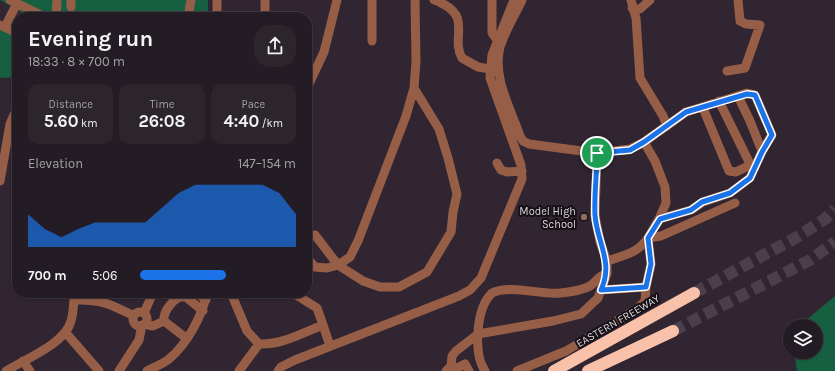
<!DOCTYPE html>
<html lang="en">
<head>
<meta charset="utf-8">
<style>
  :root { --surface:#241c24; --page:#2c252c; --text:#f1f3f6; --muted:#a3a1a6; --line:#413a41; --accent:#1a73e8 }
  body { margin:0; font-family:Karla,sans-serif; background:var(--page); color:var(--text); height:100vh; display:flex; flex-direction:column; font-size:15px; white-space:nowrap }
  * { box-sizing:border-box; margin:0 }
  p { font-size:13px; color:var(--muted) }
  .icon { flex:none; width:22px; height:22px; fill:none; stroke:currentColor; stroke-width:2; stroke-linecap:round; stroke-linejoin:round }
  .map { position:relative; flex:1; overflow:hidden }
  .side { position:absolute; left:12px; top:12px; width:300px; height:286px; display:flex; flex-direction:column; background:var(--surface); border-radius:16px; box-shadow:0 1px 3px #0004,0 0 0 1px var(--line) }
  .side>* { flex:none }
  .fabs { position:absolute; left:783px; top:319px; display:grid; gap:8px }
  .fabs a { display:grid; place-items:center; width:40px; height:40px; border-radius:50%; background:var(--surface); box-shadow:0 1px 3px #0004,0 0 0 1px var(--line); font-size:20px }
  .pin { position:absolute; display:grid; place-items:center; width:34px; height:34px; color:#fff; margin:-17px; border:2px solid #fff; border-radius:50%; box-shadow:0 1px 4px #0007 }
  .round { display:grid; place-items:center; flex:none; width:42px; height:42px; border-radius:16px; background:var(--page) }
  .summary { display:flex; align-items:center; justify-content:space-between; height:68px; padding:0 16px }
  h1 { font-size:22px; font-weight:700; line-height:30px }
  .stats { display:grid; grid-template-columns:repeat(3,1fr); gap:6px; height:68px; padding:4px 16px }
  .stats div { display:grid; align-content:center; border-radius:10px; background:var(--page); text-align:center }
  .stats b { font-size:17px; font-weight:700 }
  .stats small { font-size:11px; font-weight:400 }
  .stats p { font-size:11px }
  .chart { height:112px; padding:8px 16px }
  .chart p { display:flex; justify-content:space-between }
  .chart svg { width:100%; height:72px; margin-top:4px; fill:var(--accent); opacity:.7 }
  ul { padding:0 16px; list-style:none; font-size:13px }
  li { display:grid; grid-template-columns:64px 48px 1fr; align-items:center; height:30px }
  li i { height:10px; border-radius:5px; background:var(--accent) }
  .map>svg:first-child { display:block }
  .green { fill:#166041 }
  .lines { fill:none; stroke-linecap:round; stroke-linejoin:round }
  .highway-tunnel { stroke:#4a3f4a; stroke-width:12; stroke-dasharray:12 6; stroke-linecap:butt }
  .minor { stroke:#975e47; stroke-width:9 }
  .highway { stroke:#f9c1aa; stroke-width:12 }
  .route-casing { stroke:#fff; stroke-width:8 }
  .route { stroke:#1a73e8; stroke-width:5 }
  .education-dot { fill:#8d6e63; stroke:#151015; stroke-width:1.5 }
  .labels { text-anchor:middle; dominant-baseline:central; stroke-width:4; stroke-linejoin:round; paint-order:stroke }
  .poi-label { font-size:11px; fill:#dcd5dc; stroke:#151015; text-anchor:end }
  .street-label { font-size:11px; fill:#dcd5dc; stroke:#151015 }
</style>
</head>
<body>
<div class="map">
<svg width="835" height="371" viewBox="0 0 835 371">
  <rect width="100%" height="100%" fill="#302530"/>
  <path class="green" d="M0 0H208V17H30Z
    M0 30H17V77L0 78Z
    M835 296V371H797L794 352H816V326H799Z"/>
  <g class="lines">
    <path class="highway-tunnel" d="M694 293 797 237 825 219 835 209
      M673 331 810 260 835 242"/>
    <path class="minor" d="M10 0 45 17
      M265 0V17
      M434 0C438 1 441 3 445 5 470 19 451 39 462 58L478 67 490 69
      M492 0V33L497 40
      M522 0C515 15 505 31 500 47 492 77 511 109 520 136L523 141 529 144 597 153 630 149 644 142 686 112 747 93 755 95 772 135 762 151 750 178 730 193 703 202 691 210 659 219
      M631 0 636 18 640 78 663 116 667 126
      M71 7V0
      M632 8 640 9 650 0
      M56 17 57 0
      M188 17 191 0
      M217 17V0
      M0 25 17 33
      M5 27 17 3
      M372 41V0
      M727 71 745 68 760 25 746 24 740 21 738 0
      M307 88 324 52 337 0
      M738 96 750 121 762 151
      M719 101 753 170
      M703 108 729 171 736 172 750 165
      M497 163 501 170 507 172 522 171
      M0 181 10 124 17 108
      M315 235 338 265 350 257 358 241 406 116 414 88 416 61 415 0
      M307 258 315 267 327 268 338 265 363 281 380 287H399L427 272 451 232 453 212 457 194 448 158 439 129 414 88
      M607 261C623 256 638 253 648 238L661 236 735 203
      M601 290 646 287 651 264 648 238 659 219 666 203 665 187 655 161 644 142
      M197 293 206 300
      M231 293 247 331 259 344C282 345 302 333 323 325L330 346
      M293 293 317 308 323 325
      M74 300C101 299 110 304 134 316
      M133 319a7 7 0 1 1 14 0a7 7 0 1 1-14 0Z
      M144 313 153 293
      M144 324 153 326 164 321
      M66 333 99 371
      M186 338 164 321C163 312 171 302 179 297H186L203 311
      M23 361 30 371
      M6 371C25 359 65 344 71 321 74 312 73 302 75 293
      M119 371 139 340 142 325
      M147 371C154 367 163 364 169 359 188 343 202 316 207 293
      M239 371 259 344
      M278 371 281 367 295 360 459 296 470 290 481 278 522 179 521 165 490 78 492 55 514 0
      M446 371 451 366 452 356 456 351 478 334 553 321 581 314 598 298 607 274V261L600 242 595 216 597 153
      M450 371 465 364 469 371
      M485 371C473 353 476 308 492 293 511 284 539 295 560 293 570 292 581 291 590 286 596 282 600 274 607 274
      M517 371 566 351 638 308 645 301 646 287"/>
    <path class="highway" d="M554 371 694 293
      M588 371 673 331"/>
  </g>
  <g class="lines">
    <g class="route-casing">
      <path id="route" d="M747 94 755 95 772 135 762 152 750 178 730 193 702 202 691 210 660 219 648 238 651 264 646 287 601 290C614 262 597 243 595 215 594 195 597 174 597 153L630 150 644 142 686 112Z"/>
    </g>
    <use href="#route" class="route"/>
  </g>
  <circle class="education-dot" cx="584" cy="217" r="4"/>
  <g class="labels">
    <g class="poi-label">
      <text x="576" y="211">Model High<tspan x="576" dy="13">School</tspan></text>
    </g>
    <g class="street-label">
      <text transform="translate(618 321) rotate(-30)">EASTERN FREEWAY</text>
    </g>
  </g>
</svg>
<div class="fabs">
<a><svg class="icon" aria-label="layers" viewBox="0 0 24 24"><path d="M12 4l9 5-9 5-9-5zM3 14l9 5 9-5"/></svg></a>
</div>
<div class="pin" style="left:597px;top:153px;background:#1e9e55"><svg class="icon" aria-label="arrive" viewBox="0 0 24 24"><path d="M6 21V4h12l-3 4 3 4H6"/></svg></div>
<section class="side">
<div class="summary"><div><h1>Evening run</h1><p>18:33 · 8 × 700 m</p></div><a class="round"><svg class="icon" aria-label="share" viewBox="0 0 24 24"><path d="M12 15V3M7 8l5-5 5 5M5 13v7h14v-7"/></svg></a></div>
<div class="stats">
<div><p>Distance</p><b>5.60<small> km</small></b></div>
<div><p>Time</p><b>26:08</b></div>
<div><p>Pace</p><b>4:40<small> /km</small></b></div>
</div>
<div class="chart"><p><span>Elevation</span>147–154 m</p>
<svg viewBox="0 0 160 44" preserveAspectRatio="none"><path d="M0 44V24L10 33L20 38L30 33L40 29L50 29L60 29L70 29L80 20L90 11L100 6L110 6L120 6L130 6L140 6L150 11L160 24V44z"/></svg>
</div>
<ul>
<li><b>700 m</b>5:06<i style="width:55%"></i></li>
</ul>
</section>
</div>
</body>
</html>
